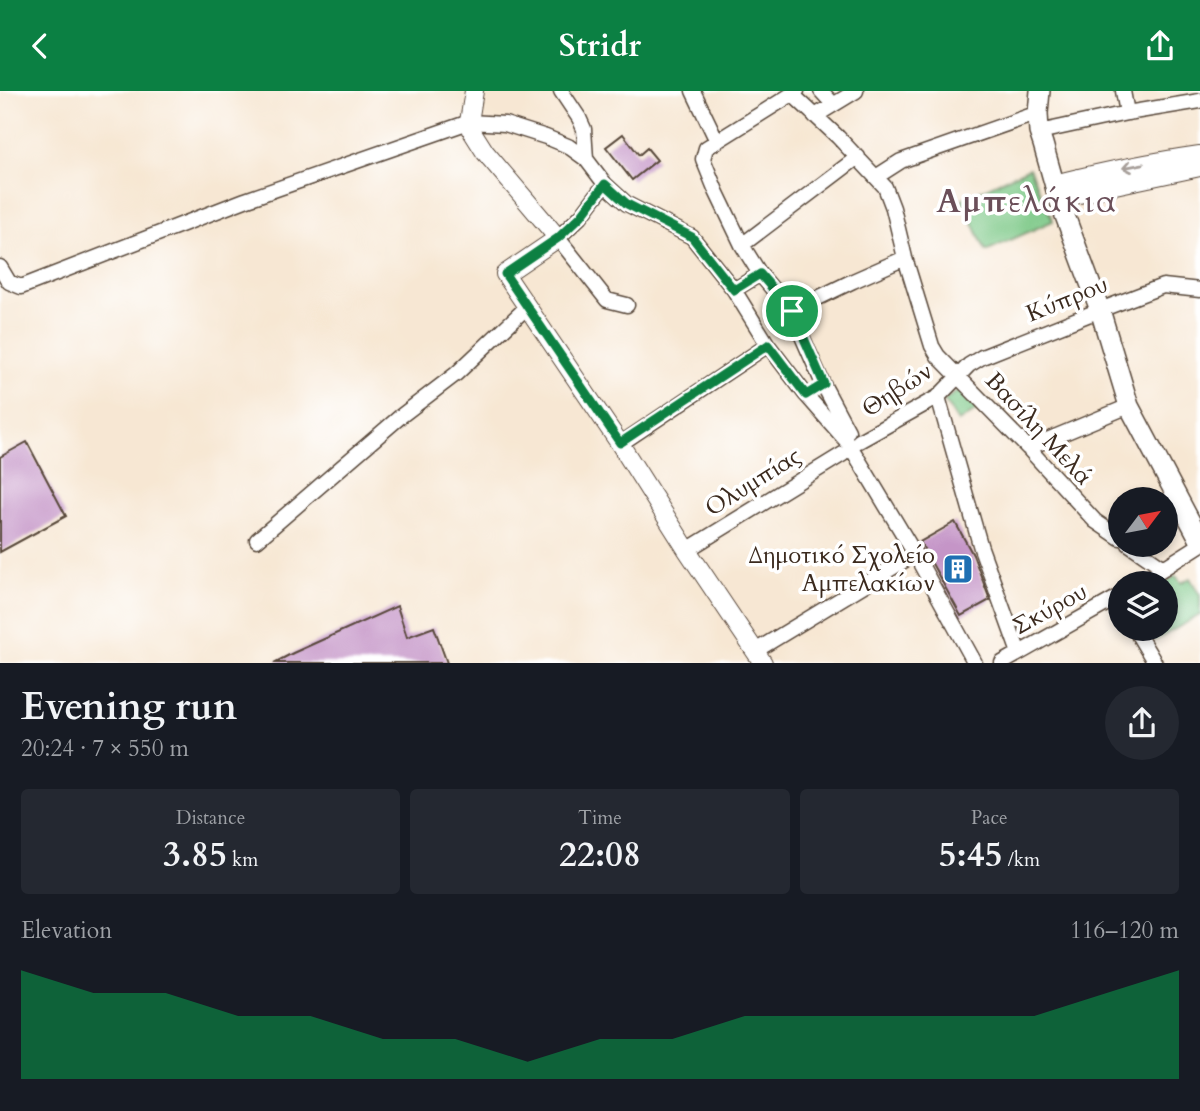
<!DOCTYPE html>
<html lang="en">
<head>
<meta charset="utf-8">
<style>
  :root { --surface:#171b24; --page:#242831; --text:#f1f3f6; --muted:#9ea1a6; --accent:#0b8043 }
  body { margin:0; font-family:Cardo,serif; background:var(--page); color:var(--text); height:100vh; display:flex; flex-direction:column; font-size:26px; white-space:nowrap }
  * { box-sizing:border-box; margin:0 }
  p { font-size:23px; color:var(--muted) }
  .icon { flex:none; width:38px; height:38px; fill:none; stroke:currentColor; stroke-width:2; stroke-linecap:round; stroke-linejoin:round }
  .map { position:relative; height:572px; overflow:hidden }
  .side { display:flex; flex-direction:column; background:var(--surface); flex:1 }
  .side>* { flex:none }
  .needle { width:46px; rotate:58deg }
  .tools { position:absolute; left:1108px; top:396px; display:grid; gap:14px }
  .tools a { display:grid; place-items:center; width:70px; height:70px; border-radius:50%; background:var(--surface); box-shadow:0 4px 10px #0003; font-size:35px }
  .pin { position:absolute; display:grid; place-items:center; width:60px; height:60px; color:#fff; margin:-30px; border:4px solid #fff; border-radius:50%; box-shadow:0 2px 7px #0007 }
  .round { display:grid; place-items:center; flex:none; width:74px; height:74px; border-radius:37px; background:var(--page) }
  .head { display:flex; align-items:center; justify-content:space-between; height:119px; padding:0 21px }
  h1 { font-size:38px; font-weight:800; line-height:52px }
  .stats { display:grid; grid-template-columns:repeat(3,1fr); gap:10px; height:119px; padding:7px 21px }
  .stats div { display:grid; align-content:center; border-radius:7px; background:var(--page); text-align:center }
  .stats b { font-size:35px; font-weight:800 }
  .stats small { font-size:19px; font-weight:400 }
  .stats p { font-size:19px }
  .chart { height:196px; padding:14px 21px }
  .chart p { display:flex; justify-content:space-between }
  .chart svg { width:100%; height:126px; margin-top:7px; fill:var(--accent); opacity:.7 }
  header { display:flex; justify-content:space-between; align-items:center; height:91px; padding:0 21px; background:var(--accent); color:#fff; font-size:32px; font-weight:800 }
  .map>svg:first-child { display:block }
  .green { fill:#7cc886; stroke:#5c7952; stroke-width:2 }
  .building { fill:#c595c7 }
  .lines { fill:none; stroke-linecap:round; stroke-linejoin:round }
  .minor-casing { stroke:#574639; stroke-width:17 }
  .tertiary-casing { stroke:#574639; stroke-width:20 }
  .secondary-casing { stroke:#574639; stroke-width:22 }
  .minor { stroke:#fff; stroke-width:14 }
  .tertiary { stroke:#fff; stroke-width:18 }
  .secondary { stroke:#fff; stroke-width:19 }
  .oneway { stroke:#a79f9a }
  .route-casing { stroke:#fff; stroke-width:14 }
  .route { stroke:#0b8043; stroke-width:9 }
  .labels { text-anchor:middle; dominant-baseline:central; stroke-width:7; stroke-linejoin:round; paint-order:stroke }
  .street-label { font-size:24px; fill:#3b2a1e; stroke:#fff }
  .poi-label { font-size:24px; fill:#3b2a1e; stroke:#fff; text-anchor:end }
  .district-label { font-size:32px; font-weight:bold; letter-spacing:2px; fill:#6b4f59; stroke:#fff }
</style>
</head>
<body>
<header><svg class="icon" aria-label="back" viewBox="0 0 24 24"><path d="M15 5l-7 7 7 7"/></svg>Stridr<svg class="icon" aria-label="share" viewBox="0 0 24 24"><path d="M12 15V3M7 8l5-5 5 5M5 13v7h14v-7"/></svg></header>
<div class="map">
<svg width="1200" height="572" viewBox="0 0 1200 572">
  <rect width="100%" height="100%" fill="#fff"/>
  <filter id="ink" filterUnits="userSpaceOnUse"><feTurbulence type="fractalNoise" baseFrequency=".0143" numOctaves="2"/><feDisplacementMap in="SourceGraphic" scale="14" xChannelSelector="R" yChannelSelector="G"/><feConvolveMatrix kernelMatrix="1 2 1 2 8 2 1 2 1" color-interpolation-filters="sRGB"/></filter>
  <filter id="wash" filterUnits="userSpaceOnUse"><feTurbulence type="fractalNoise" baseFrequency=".00686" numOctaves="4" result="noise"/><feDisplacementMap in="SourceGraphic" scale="28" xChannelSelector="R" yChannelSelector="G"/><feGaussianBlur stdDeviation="1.57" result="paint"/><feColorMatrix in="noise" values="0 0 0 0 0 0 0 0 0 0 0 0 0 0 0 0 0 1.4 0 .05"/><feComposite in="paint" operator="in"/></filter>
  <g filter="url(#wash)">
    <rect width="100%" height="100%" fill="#f7e7d3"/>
    <path class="green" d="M1029 77 1053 130 986 160 962 108Z
      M964 297 977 319 958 331 944 309Z
      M1176 485 1181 492 1190 487 1200 504V524L1154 550 1147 537H1166V502L1169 499 1165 491Z"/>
    <g id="blocks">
      <path class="building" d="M623 43 639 64 647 57 657 69 632 89 606 56Z
        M27 351 66 425 0 461V366Z
        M955 431 973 464 990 509 961 525 920 451Z
        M397 515 407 546 434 536 447 572H274L293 562Z"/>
    </g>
  </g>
  <g filter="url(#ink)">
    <use href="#blocks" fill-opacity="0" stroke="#574639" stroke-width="2"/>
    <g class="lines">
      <g class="minor-casing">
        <path id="minor" d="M561 0 579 27 584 38 586 68
          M693 0 717 50
          M797 0 706 57 703 68 716 100 742 154 760 183 791 220 823 293 848 340
          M821 0 833 13
          M1123 0 1127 22
          M792 3 838 46 885 96 893 117 905 167 932 255 938 265 1028 357 1095 430 1120 447
          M815 25 856 0
          M1039 41 1127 22 1200 10
          M876 86 901 70 1038 22
          M605 93 581 125 558 147 607 209 627 214
          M742 154 858 66
          M0 176 9 191 21 196 245 109 469 31 505 33 546 46 568 55 586 68 605 93 627 113 692 146 734 199 768 254 806 304 849 353 915 463 975 572
          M734 199 760 183
          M791 220 853 190 905 167
          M938 306 981 457 1019 562
          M859 350 938 306 969 274 982 266 1100 219 1163 195 1200 199
          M620 353 768 254
          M1028 357 1129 315
          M257 449 401 325 456 283 528 215
          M1129 453 1164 477
          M687 459 843 363
          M1140 492 1200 454
          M1134 537 1155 572
          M755 560 915 463
          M1002 572 1120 505"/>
      </g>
      <g class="tertiary-casing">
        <path id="tertiary" d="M474 0 469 31 473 42 485 61 558 147 505 183 620 353 687 459 763 572
          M1054 93C1103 81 1151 71 1200 64
          M1059 108 1115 94 1200 76"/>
      </g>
      <g class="secondary-casing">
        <path id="secondary" d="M1040 0 1038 22 1039 41 1043 53 1058 106 1100 219 1129 315 1200 449"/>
      </g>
      <use href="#minor" class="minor"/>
      <use href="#tertiary" class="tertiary"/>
      <use href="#secondary" class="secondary"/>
    </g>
    <defs><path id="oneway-shaft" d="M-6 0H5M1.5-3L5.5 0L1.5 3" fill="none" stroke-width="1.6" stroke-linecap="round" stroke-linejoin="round" transform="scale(1.75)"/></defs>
    <use class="oneway" href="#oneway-shaft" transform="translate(1133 75) rotate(169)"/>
  </g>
  <g class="lines" filter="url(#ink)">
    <g class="route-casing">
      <path id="route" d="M605 93 627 113 692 146 734 199 760 183 792 220 824 293 806 304 768 254 620 352 505 183 558 147 581 125Z"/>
    </g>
    <use href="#route" class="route"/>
  </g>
  <defs>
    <g id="building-square" transform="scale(1.575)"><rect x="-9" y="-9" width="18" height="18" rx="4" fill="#1f6fb2" stroke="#fff"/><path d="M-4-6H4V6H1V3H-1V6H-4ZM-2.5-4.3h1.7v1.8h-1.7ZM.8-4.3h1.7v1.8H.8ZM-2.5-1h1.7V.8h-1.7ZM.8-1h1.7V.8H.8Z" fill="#fff"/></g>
  </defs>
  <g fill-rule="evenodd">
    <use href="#building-square" x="958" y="478"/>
  </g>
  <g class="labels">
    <g class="street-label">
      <text transform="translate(1067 208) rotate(-22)">Κύπρου</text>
      <text transform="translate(897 299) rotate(-33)">Θηβών</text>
      <text transform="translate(1039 338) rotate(47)">Βασίλη Μελά</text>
      <text transform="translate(753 391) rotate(-32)">Ολυμπίας</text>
      <text transform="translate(1050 518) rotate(-29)">Σκύρου</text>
    </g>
    <g class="poi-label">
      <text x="935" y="464">Δημοτικό Σχολείο<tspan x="935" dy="28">Αμπελακίων</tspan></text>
    </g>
    <g class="district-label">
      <text x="1027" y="111">Αμπελάκια</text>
    </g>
  </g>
</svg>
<div class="tools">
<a><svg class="needle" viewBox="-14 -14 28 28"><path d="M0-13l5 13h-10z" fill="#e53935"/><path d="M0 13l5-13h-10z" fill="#9ea1a6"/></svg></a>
<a><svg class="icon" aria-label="layers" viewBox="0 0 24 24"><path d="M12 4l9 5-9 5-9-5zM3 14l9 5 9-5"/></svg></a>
</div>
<div class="pin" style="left:792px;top:220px;background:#1e9e55"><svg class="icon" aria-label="arrive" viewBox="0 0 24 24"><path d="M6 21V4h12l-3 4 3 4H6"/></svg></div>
</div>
<section class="side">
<div class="head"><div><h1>Evening run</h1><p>20:24 · 7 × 550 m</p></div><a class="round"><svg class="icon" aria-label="share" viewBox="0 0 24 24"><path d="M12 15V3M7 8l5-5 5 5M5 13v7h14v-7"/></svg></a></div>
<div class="stats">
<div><p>Distance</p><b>3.85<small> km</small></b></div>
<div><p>Time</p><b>22:08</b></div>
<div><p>Pace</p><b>5:45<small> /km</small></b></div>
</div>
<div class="chart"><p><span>Elevation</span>116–120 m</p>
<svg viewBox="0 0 160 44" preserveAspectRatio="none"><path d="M0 44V6L10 14L20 14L30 22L40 22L50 30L60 30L70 38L80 30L90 30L100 22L110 22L120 22L130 22L140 22L150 14L160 6V44z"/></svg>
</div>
</section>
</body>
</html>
